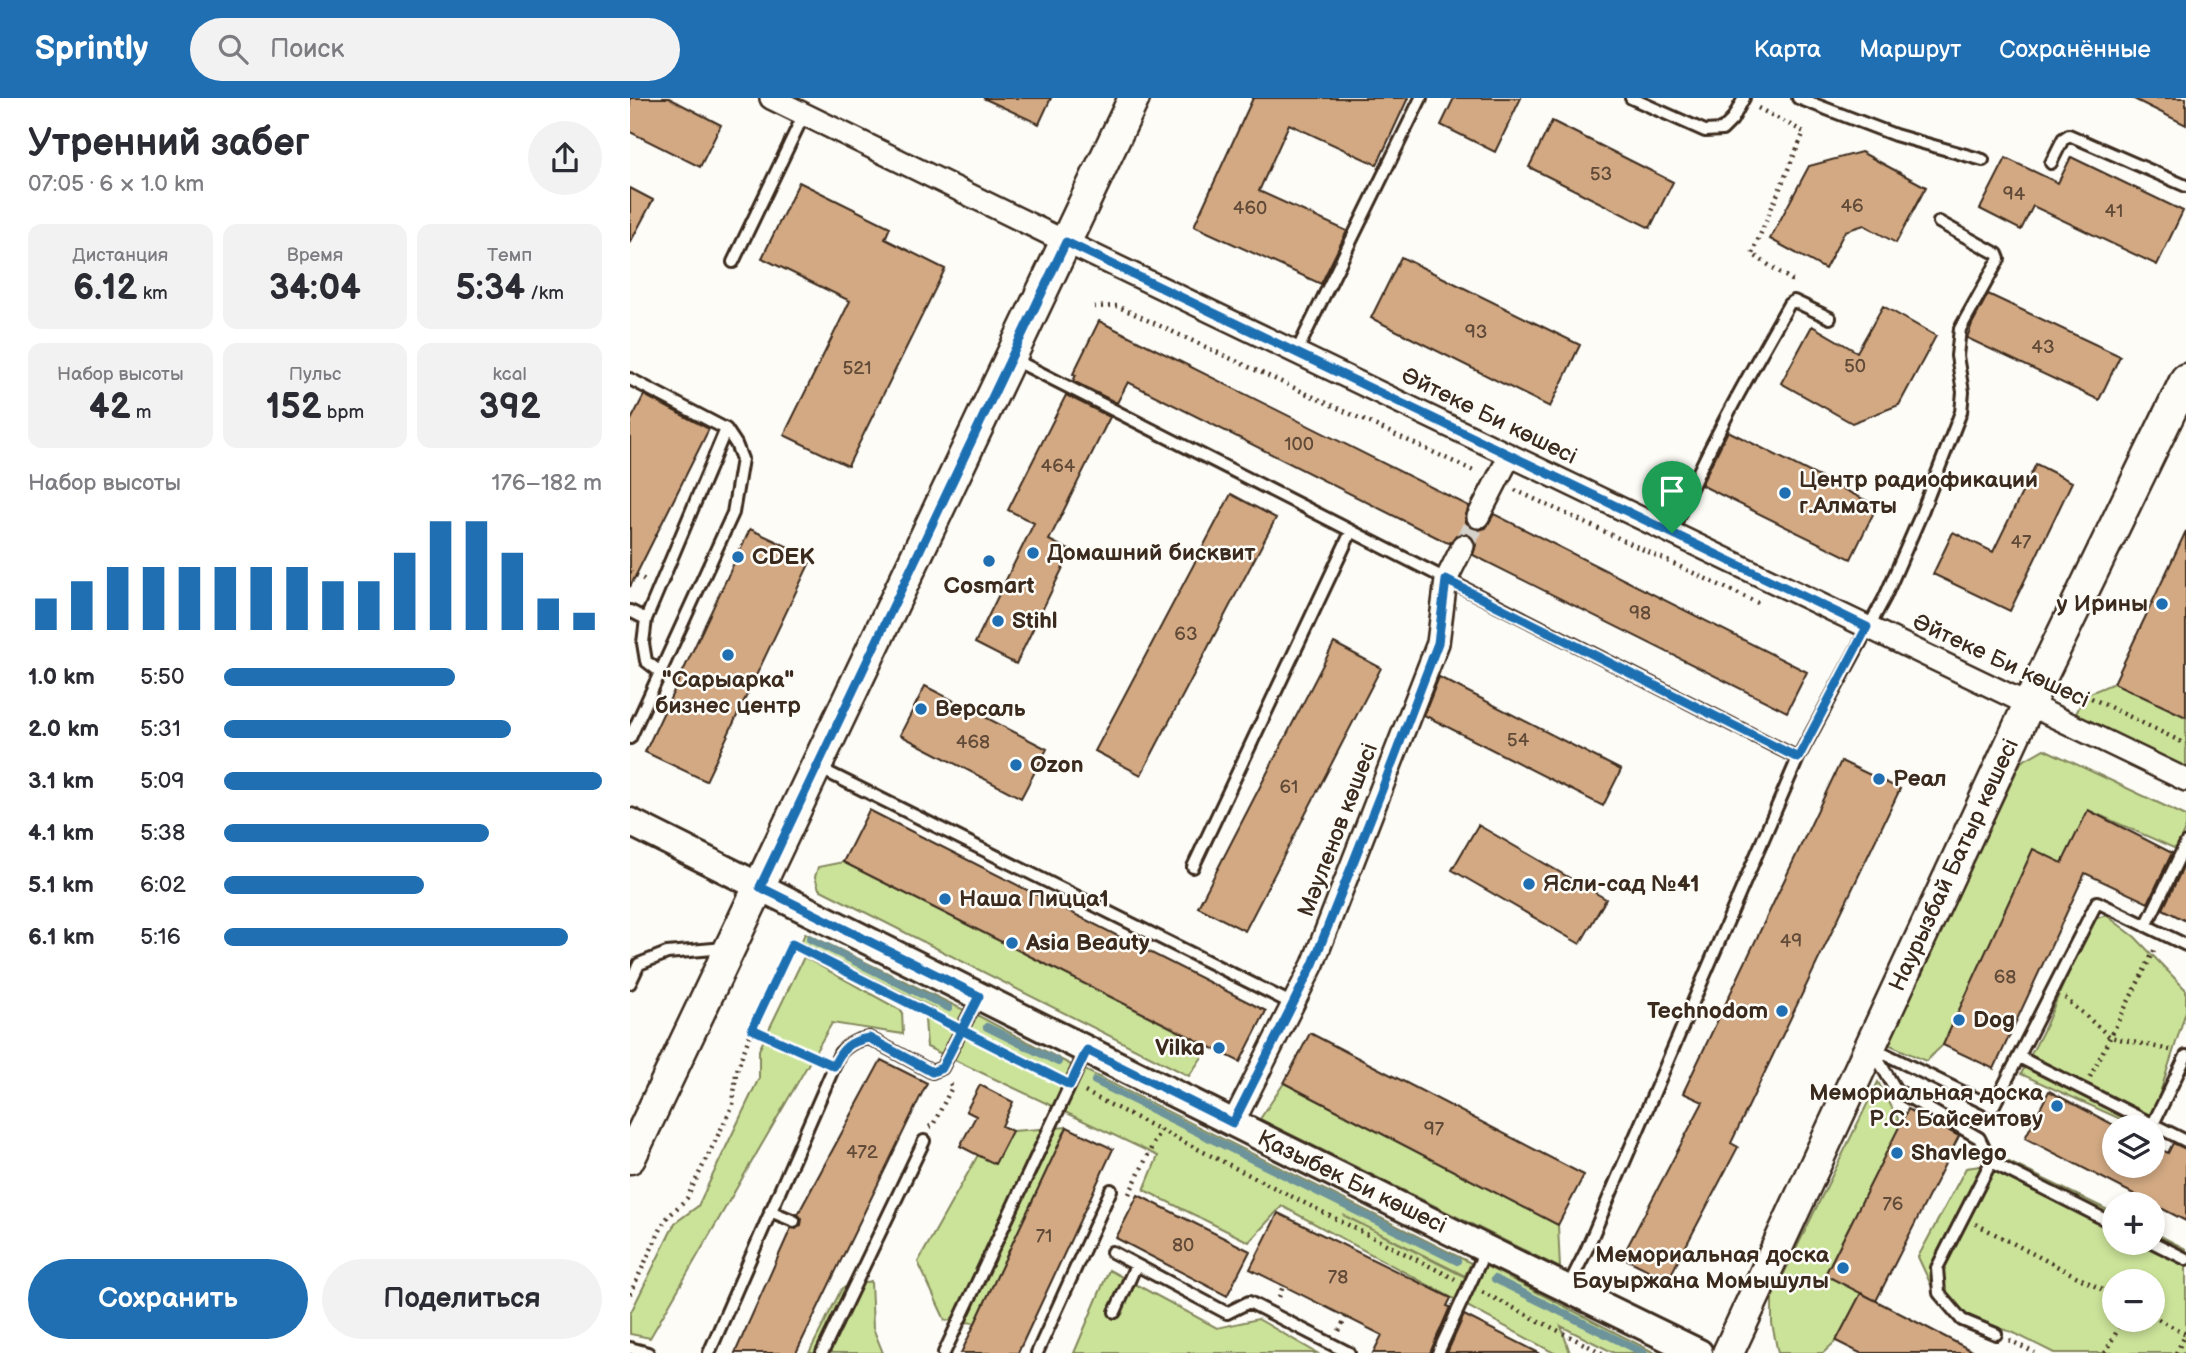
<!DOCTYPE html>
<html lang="ru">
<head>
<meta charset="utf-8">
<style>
  :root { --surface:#fff; --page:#f2f2f3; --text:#2b2b33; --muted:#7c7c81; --accent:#1f6fb2 }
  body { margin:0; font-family:"Balsamiq Sans",sans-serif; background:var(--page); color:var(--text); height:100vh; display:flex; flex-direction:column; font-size:26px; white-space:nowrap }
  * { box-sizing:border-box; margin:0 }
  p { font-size:23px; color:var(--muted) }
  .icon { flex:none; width:38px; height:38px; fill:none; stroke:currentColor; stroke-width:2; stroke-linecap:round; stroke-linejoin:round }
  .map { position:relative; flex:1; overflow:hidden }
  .side { display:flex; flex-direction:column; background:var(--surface); width:630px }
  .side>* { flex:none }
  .buttons { position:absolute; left:1472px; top:1017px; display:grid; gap:14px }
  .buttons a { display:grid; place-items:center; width:63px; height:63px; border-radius:50%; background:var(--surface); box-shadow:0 4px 10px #0003; font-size:35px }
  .pin { position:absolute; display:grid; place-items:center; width:60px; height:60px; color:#fff; margin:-72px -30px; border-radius:50% 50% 50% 0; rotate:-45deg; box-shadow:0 0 7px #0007 }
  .pin .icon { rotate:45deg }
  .round { display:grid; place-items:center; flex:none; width:74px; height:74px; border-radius:37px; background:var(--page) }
  .head { display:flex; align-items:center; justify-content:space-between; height:119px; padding:0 28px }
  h1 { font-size:38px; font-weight:800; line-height:52px }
  .figures { display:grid; grid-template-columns:repeat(3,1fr); gap:10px; height:119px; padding:7px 28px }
  .figures div { display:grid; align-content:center; border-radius:14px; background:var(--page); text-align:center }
  .figures b { font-size:35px; font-weight:800 }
  .figures small { font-size:19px; font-weight:400 }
  .figures p { font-size:19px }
  .chart { height:196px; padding:14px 28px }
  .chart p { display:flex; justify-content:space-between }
  .chart svg { width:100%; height:126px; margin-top:7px; stroke:var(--accent); stroke-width:6 }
  .button { display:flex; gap:14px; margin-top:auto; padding:14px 28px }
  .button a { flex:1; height:80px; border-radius:42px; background:var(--accent); color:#fff; font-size:28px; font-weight:800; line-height:80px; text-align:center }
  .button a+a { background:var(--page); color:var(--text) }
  ul { padding:0 28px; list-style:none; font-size:23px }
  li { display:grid; grid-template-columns:112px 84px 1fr; align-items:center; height:52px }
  li i { height:18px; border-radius:9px; background:var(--accent) }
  header { display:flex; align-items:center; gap:42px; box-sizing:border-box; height:98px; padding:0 35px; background:var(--accent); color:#fff }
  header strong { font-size:33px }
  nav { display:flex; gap:38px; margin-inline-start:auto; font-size:24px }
  .search { width:490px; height:63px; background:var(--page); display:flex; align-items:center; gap:18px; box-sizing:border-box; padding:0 24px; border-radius:38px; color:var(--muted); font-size:26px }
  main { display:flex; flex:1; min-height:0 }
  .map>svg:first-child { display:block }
  .green { fill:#cbe399; stroke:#83865c; stroke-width:2; fill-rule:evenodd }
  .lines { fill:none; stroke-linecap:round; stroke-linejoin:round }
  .stream { stroke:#6d939b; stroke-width:8 }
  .building { fill:#d2a983; stroke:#3b2a1e; stroke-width:2 }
  .minor-tunnel { stroke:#d6d2cc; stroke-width:21; stroke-dasharray:21 10; stroke-linecap:butt }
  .service-casing { stroke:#3b2a1e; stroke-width:16 }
  .minor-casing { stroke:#3b2a1e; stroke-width:26 }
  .tertiary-casing { stroke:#3b2a1e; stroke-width:32 }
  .secondary-casing { stroke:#3b2a1e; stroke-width:35 }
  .path { stroke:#3b2a1e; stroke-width:4.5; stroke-dasharray:2 5; stroke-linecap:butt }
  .service { stroke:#fdfcf7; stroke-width:10 }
  .minor { stroke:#fdfcf7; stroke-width:21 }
  .tertiary { stroke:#fdfcf7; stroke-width:26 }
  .secondary { stroke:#fdfcf7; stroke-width:30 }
  .route-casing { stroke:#fff; stroke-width:14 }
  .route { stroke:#1f6fb2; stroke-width:9 }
  .poi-dot { fill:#1f6fb2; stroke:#fdfcf7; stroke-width:2.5 }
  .labels { text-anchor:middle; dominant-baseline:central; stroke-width:5; stroke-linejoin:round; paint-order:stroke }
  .number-label { font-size:19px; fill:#614a37 }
  .street-label { font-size:23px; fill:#3b2a1e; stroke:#fdfcf7 }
  .poi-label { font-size:23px; font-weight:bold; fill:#3b2a1e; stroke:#fdfcf7; text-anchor:start }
</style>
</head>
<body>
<header>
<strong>Sprintly</strong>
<div class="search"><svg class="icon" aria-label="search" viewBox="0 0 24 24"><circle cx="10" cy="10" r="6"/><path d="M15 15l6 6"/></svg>Поиск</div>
<nav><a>Карта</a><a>Маршрут</a><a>Сохранённые</a></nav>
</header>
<main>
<section class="side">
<div class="head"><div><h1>Утренний забег</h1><p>07:05 · 6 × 1.0 km</p></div><a class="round"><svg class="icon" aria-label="share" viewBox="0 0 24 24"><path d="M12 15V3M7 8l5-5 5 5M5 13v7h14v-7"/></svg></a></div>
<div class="figures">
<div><p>Дистанция</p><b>6.12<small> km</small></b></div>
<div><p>Время</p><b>34:04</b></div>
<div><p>Темп</p><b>5:34<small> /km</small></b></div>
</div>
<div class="figures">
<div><p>Набор высоты</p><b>42<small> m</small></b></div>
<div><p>Пульс</p><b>152<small> bpm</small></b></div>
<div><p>kcal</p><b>392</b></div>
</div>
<div class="chart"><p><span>Набор высоты</span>176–182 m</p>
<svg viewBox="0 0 160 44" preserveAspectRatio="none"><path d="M5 44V33M15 44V27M25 44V22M35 44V22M45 44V22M55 44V22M65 44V22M75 44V22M85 44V27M95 44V27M105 44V17M115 44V6M125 44V6M135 44V17M145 44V33M155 44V38"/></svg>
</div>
<ul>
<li><b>1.0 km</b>5:50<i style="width:61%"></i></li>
<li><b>2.0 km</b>5:31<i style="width:76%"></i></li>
<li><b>3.1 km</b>5:09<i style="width:100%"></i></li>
<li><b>4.1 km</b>5:38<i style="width:70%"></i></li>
<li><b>5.1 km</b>6:02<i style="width:53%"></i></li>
<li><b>6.1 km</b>5:16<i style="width:91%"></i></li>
</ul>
<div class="button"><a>Сохранить</a><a>Поделиться</a></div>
</section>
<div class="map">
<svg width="1556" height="1255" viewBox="0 0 1556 1255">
  <rect width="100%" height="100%" fill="#fdfcf7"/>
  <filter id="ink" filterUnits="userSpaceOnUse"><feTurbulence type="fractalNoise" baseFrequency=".0143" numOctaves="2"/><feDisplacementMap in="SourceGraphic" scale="14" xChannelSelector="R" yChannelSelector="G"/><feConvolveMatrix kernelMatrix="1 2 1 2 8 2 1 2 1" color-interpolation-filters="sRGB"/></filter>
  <g filter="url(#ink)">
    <path class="green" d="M1484 585 1556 619V682L1441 626 1455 597Z
      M1414 651 1556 718V729L1546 751 1458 712 1437 755V768L1403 751 1313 947 1296 963 1258 946 1391 664Z
      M213 764 579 949 559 978 189 791 185 779 188 769Z
      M1476 817 1505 839 1556 892V913L1519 1029H1508L1391 976 1415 929 1461 822Z
      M175 835 334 912 328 923 340 929 347 917 443 968 437 978 447 984 453 971 841 1165 835 1178 713 1117 847 1185 856 1168 1025 1255H984L931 1228 940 1255H924L652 1108 619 1144 514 1092 528 1058 297 949 295 921 305 911 171 845Z
      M174 859 272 913 273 936 202 925 20 1240 0 1236V1216L45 1125 68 1108 129 980V952Z
      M1248 984 1271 1026 1195 1176 1231 1195 1206 1243 1193 1255H1148L1142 1226V1200Z
      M654 985 928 1127 930 1170 630 1021Z
      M437 1029 345 1225 315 1222 288 1164 348 1057 382 1033Z
      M1379 1064 1484 1115V1144H1522L1523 1134 1556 1151V1255H1424L1382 1234 1361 1228 1308 1202 1288 1159 1336 1070ZM1484 1183H1522V1222H1484Z
      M479 1172 587 1230 628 1221 687 1255H444Z
      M241 1183 243 1230 253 1255H179L212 1190Z"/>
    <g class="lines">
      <path class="stream" d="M180 841 319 910
        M357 929 428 964
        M465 983 827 1163
        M865 1181 1014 1255"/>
    </g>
    <path class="building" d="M0 0H39L91 27 70 69 0 34Z
      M353 0H421L409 26Z
      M623 0H778L747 67 659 26 629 93 717 133 691 186 564 128Z
      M824 0H891L865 54 811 27Z
      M1502 0H1556V27Z
      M922 23 1043 84 1020 130 899 69Z
      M1231 54 1296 89 1266 145 1234 127 1215 133 1195 171 1140 141 1179 68Z
      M1441 59 1553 113 1527 167 1403 108 1391 132 1350 111 1376 60 1428 85Z
      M169 84 260 129 255 141 315 171 218 368 154 337 220 203 132 160Z
      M0 90 23 102 0 145Z
      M771 159 950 247 920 309 741 220Z
      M1358 196 1490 258 1469 302 1337 240 1342 226Z
      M1253 208 1306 238 1269 307 1222 325 1151 285 1182 228 1227 254Z
      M469 223 839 408 835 420 837 427 843 431 849 432 856 430 864 416 1177 574 1157 614 843 457 846 447 844 440 838 436 826 437 820 445 816 444 498 284 487 305 443 283 446 277 443 276Z
      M14 297 79 331 0 489V324Z
      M436 297 480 319 419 442 441 453 386 566 345 545 404 425 378 412Z
      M1098 333 1247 408 1221 461 1071 387Z
      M1406 366 1442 384 1380 513 1303 476 1323 434 1363 454Z
      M601 396 646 420 511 677 465 653Z
      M120 431 182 460 76 683 15 654Z
      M1556 433V619L1484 585Z
      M704 545 751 570 615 833 568 809Z
      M809 579 991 672 973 708 794 617Z
      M295 588 417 651 391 700 270 637Z
      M1211 663 1270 691 1101 1045 1108 1049 1038 1182 992 1159 1073 1004 1053 995Z
      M239 712 636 913 610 964 213 764Z
      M1458 712 1542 755 1518 805 1455 775 1364 971 1313 947 1403 751 1432 765Z
      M848 727 976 801 950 846 822 772Z
      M1556 763V823L1533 811Z
      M680 935 954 1077 928 1127 654 985Z
      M251 962 297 985 166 1255H105L161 1130 166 1131 171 1127 172 1121 168 1116Z
      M350 987 383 1004 372 1028 382 1033 365 1066 330 1048 346 1018 336 1013Z
      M1419 993 1484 1027V1068H1522V1047L1538 1055 1543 1045 1556 1051V1123L1395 1040Z
      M1278 1011 1329 1038 1246 1203 1195 1177Z
      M437 1029 483 1051 388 1255H331Z
      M508 1097 620 1153 597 1198 486 1140Z
      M648 1115 821 1200 817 1208 820 1209 800 1255H743L752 1237 620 1171Z
      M1231 1195 1346 1255H1230L1206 1243Z
      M834 1217 909 1255H817Z"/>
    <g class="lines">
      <path class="minor-tunnel" d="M833 448 848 419"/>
      <g class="service-casing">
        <path id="service" d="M1001 0 1075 33 1092 32 1102 22 1114 0
          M1168 0 1265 37 1353 62
          M1421 65 1433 41 1439 37 1556 88
          M103 164 174 16
          M666 255 791 0
          M383 261 1168 660
          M0 281 96 331 16 521 13 545 16 563 30 574
          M1042 434C1075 353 1116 282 1159 206L1164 203 1200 220
          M0 513 16 521
          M0 640 103 415 112 361 106 346 96 331
          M187 669 663 906
          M563 769 721 434
          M1516 828 1556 745
          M0 885 9 866 37 855 95 850
          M1243 950 1363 1009 1467 804 1556 847
          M1243 953 1266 992 1349 1040 1361 1064 1484 1126
          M1389 959 1556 1043
          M1523 1026 1556 958
          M1361 1064 1307 1170 1309 1195 1332 1222 1366 1236
          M140 1113 164 1123
          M1522 1144 1556 1161
          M482 1154 597 1215 619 1204 719 1255
          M937 1191 956 1153 1168 660 1255 499 1290 419 1331 314 1333 294 1327 258 1330 231 1369 161 1367 156 1309 124
          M485 1214 506 1167
          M0 1250 18 1255
          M79 1255 210 955C219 946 226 942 239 940L302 974 312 970 349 898
          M192 1255 294 1043
          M314 1255 456 953
          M407 1255 481 1092
          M808 1255 856 1151"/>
      </g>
      <g class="minor-casing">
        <path id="minor" d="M141 0 436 144 1556 682
          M848 419 880 357
          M603 1025 683 866 808 545 816 482 833 448"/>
      </g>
      <g class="tertiary-casing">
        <path id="tertiary" d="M0 724 856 1151 1069 1255"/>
      </g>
      <g class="secondary-casing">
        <path id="secondary" d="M0 1060 504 0
          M1098 1255 1413 576 1556 281"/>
      </g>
      <path class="path" d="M1128 10 1174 34 1122 156 1166 185
        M464 209 487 208 846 374
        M885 392 1128 505
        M0 474 15 482
        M1455 597 1556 646
        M1435 900 1480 939 1540 952
        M122 931 190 962
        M346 939 425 979
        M1460 979 1526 849
        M455 994 825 1181
        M299 1029 303 1027 322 989 319 983
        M499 1096 530 1032
        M1346 1126 1484 1198
        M852 1194 972 1255
        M0 1196 35 1122 57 1100 103 1007 106 975 122 931 162 846 316 924
        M649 1199 653 1188
        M1522 1218 1556 1236
        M709 1233 716 1219
        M1379 1242 1405 1255
        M1475 1255 1493 1222
        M1546 1255 1556 1236"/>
      <use href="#service" class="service"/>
      <use href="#minor" class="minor"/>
      <use href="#tertiary" class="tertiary"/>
      <use href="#secondary" class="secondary"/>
    </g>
  </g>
  <g class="lines" filter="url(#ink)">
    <g class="route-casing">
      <path id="route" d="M1042 435 436 144 130 789 349 898 312 970 302 974 239 940C220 943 211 951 204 968L122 931 162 846C255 893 347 940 440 987L457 952 603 1025 683 866 753 689 808 545 816 482 1168 660 1237 529 1042 435"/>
    </g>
    <use href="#route" class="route"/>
  </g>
  <g class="poi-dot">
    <circle cx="1155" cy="395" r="7"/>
    <circle cx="403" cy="455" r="7"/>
    <circle cx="108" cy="459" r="7"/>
    <circle cx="359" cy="463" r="7"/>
    <circle cx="1532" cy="506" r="7"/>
    <circle cx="368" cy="523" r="7"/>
    <circle cx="98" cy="557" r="7"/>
    <circle cx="291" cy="611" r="7"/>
    <circle cx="386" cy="667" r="7"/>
    <circle cx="1249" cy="681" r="7"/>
    <circle cx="899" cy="786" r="7"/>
    <circle cx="315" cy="801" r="7"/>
    <circle cx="382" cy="845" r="7"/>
    <circle cx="1152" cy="913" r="7"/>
    <circle cx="1329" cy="922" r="7"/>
    <circle cx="589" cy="950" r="7"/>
    <circle cx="1427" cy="1008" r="7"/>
    <circle cx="1267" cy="1055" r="7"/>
    <circle cx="1213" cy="1170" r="7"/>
  </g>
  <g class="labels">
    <g class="number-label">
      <text x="971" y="76">53</text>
      <text x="1384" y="96">94</text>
      <text x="1222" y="108">46</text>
      <text x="620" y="110">460</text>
      <text x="1484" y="113">41</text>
      <text x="846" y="234">93</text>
      <text x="1413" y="249">43</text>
      <text x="1225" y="268">50</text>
      <text x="227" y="270">521</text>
      <text x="669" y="346">100</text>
      <text x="428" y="368">464</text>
      <text x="1391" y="444">47</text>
      <text x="1010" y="515">98</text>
      <text x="556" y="536">63</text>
      <text x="888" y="642">54</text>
      <text x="343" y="644">468</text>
      <text x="659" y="689">61</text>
      <text x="1161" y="843">49</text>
      <text x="1375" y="879">68</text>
      <text x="804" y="1031">97</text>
      <text x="232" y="1054">472</text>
      <text x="1263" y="1106">76</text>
      <text x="414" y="1138">71</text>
      <text x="553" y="1147">80</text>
      <text x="708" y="1179">78</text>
    </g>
    <g class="street-label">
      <text transform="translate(859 318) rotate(26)">Әйтеке Би көшесі</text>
      <text transform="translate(1371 563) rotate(25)">Әйтеке Би көшесі</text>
      <text transform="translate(708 732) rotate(-69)">Мәуленов көшесі</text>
      <text transform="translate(1324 767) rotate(-65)">Наурызбай Батыр көшесі</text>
      <text transform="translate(722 1084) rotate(26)">Қазыбек Би көшесі</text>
    </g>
    <g class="poi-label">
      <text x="1169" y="382">Центр радиофикации<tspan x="1169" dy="26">г.Алматы</tspan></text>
      <text x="417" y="455">Домашний бисквит</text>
      <text x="122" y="459">CDEK</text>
      <text x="359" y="488" text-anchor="middle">Cosmart</text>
      <text x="1518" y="506" text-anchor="end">у Ирины</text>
      <text x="382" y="523">Stihl</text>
      <text x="98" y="582" text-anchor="middle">"Сарыарка"<tspan x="98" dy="26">бизнес центр</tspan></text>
      <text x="305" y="611">Версаль</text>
      <text x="400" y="667">Ozon</text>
      <text x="1263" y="681">Реал</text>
      <text x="913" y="786">Ясли-сад №41</text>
      <text x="329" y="801">Наша Пицца1</text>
      <text x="396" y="845">Asia Beauty</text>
      <text x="1138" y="913" text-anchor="end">Technodom</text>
      <text x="1343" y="922">Dog</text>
      <text x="575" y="950" text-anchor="end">Vilka</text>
      <text x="1413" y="995" text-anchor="end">Мемориальная доска<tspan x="1413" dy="26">Р.С. Байсеитову</tspan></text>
      <text x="1281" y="1055">Shavlego</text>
      <text x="1199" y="1157" text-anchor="end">Мемориальная доска<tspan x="1199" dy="26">Бауыржана Момышулы</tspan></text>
    </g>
  </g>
</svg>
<div class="buttons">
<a><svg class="icon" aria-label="layers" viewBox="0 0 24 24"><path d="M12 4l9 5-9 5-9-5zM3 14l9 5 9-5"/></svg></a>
<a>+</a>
<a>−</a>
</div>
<div class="pin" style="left:1042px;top:435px;background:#1e9e55"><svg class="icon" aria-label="arrive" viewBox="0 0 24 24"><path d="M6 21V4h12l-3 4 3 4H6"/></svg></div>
</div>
</main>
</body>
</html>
